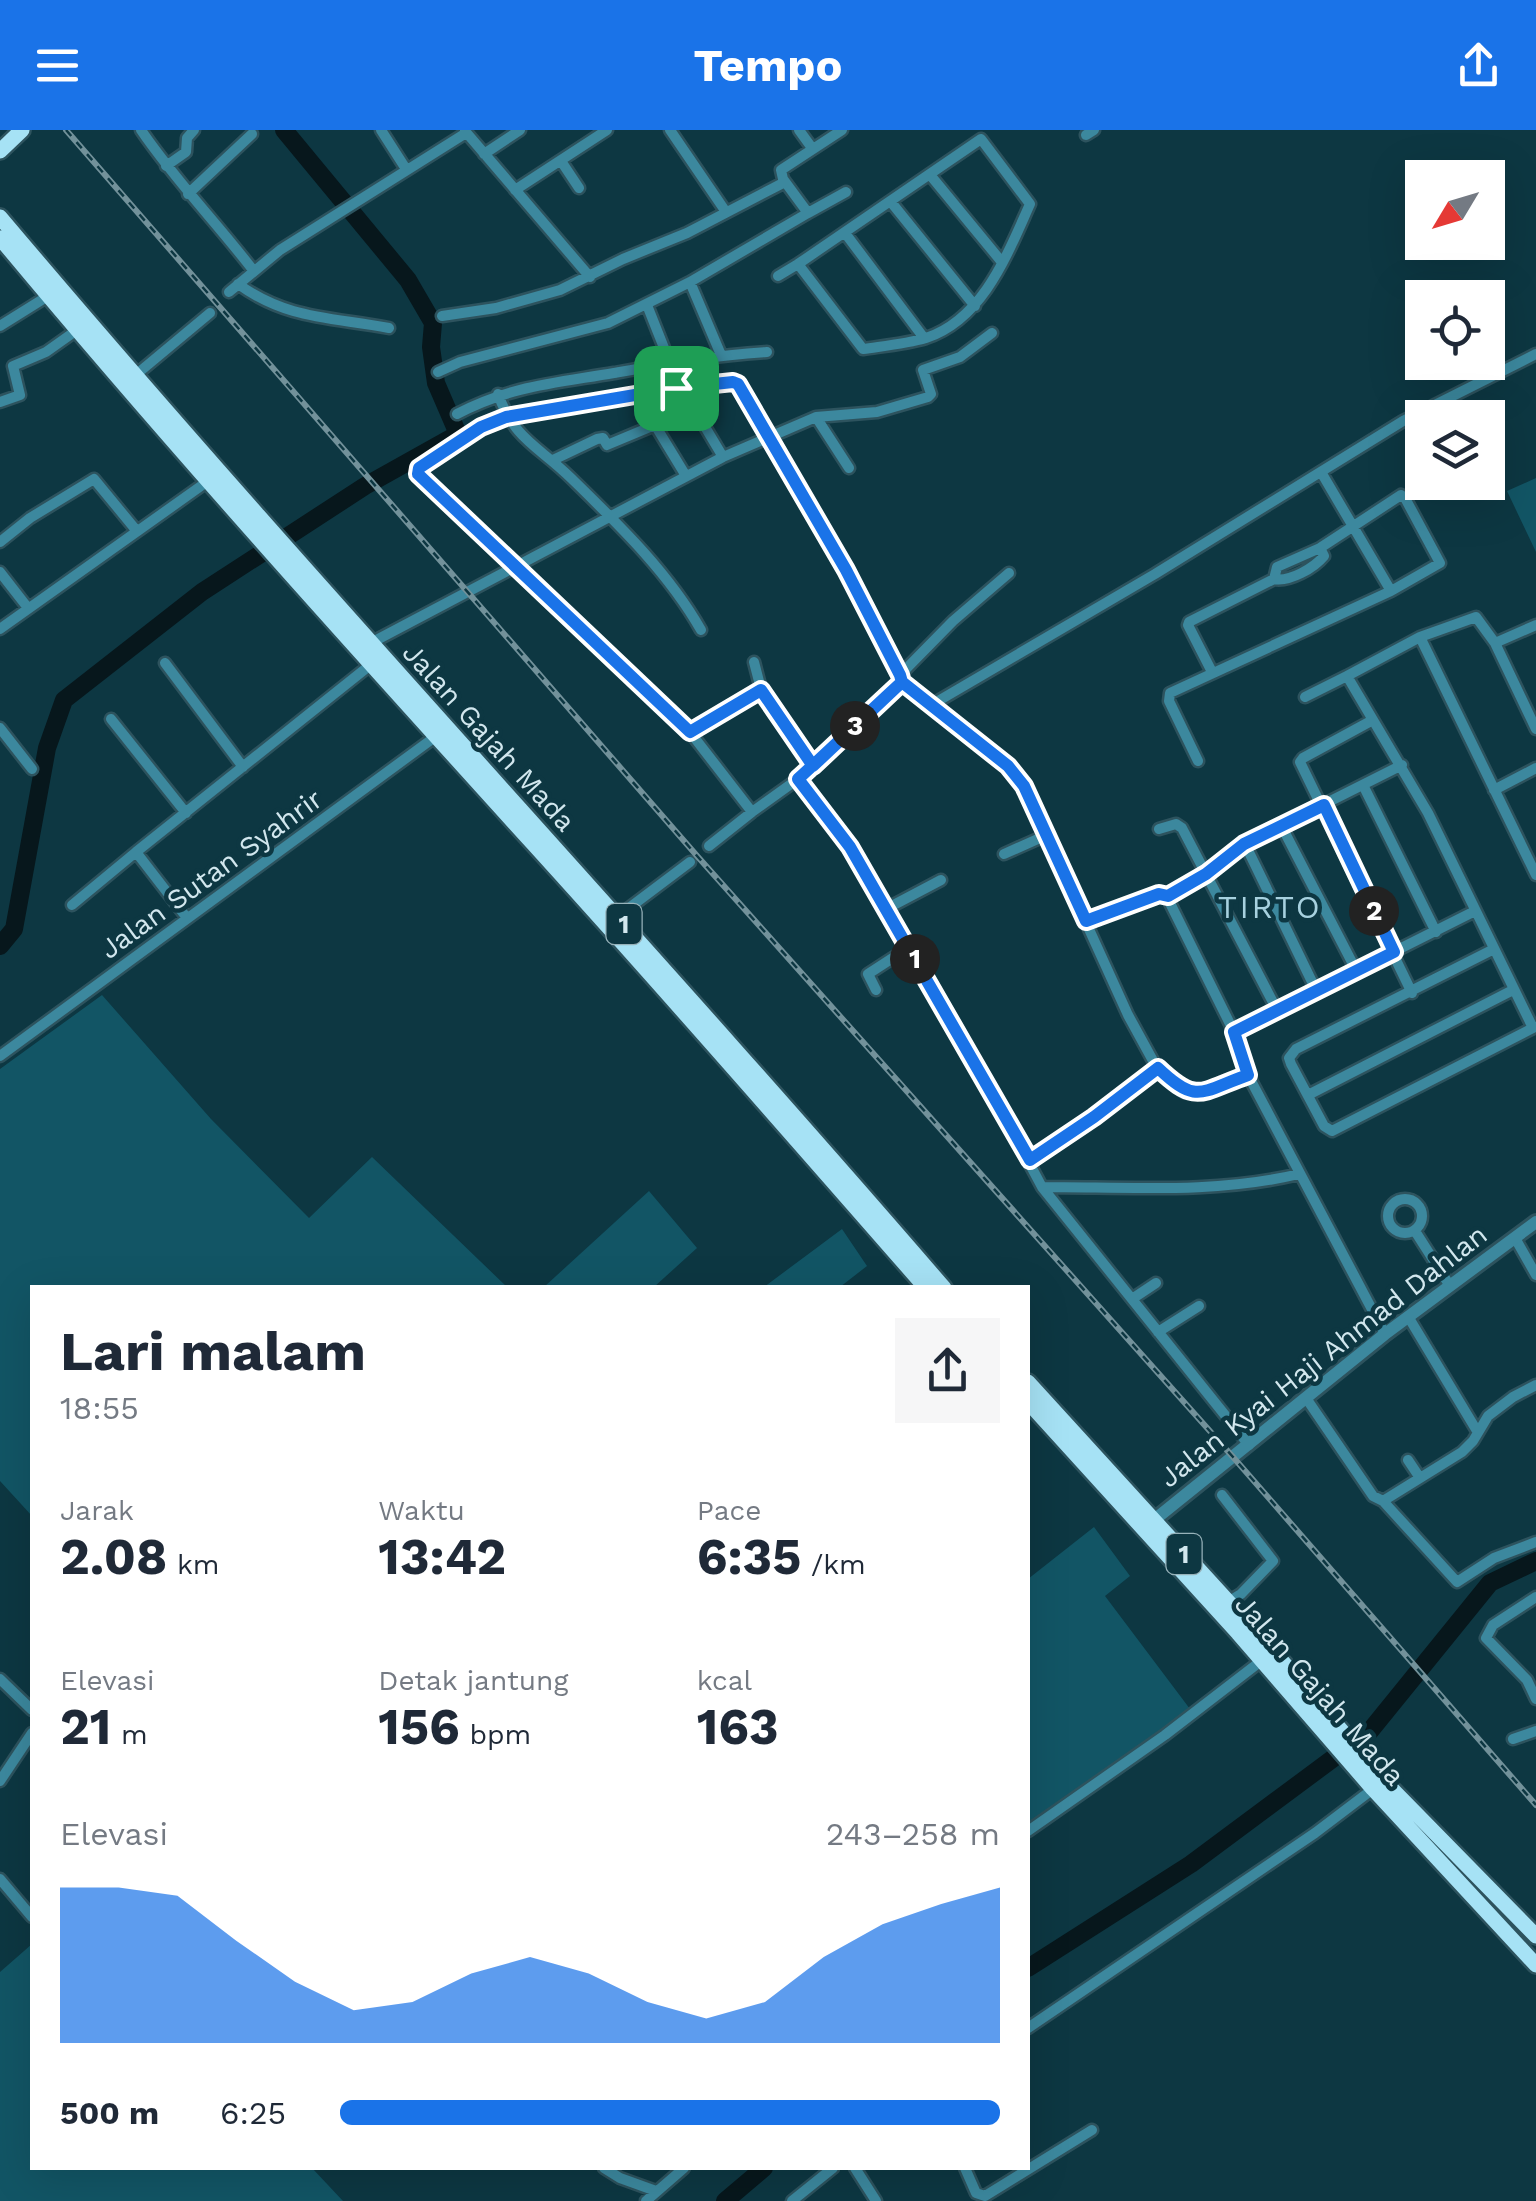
<!DOCTYPE html>
<html lang="id">
<head>
<meta charset="utf-8">
<style>
  :root { --surface:#fff; --page:#f6f6f7; --text:#1f2937; --muted:#747a83; --accent:#1a73e8 }
  body { margin:0; font-family:"Work Sans",sans-serif; background:var(--page); color:var(--text); height:100vh; display:flex; flex-direction:column; font-size:38px; white-space:nowrap }
  * { box-sizing:border-box; margin:0 }
  p { font-size:32px; color:var(--muted) }
  .icon { flex:none; width:55px; height:55px; fill:none; stroke:currentColor; stroke-width:2; stroke-linecap:round; stroke-linejoin:round }
  .map { position:relative; flex:1; overflow:hidden }
  .panel { position:absolute; left:30px; top:1155px; width:1000px; height:885px; display:flex; flex-direction:column; background:var(--surface); border-radius:0px; box-shadow:0 10px 40px #0002 }
  .panel>* { flex:none }
  .needle { width:65px; rotate:232deg }
  .tools { position:absolute; left:1405px; top:30px; display:grid; gap:20px }
  .tools a { display:grid; place-items:center; width:100px; height:100px; border-radius:0px; background:var(--surface); box-shadow:0 10px 40px #0002; font-size:50px }
  .pin { position:absolute; display:grid; place-items:center; width:85px; height:85px; color:#fff; margin:-42px; border-radius:20px; box-shadow:0 5px 15px #0006 }
  .km { position:absolute; width:50px; height:50px; margin:-25px; border-radius:50%; background:#222; color:#fff; font-size:28px; line-height:50px; text-align:center }
  .round { display:grid; place-items:center; flex:none; width:105px; height:105px; border-radius:0px; background:var(--page) }
  .headline { display:flex; align-items:center; justify-content:space-between; height:170px; padding:0 30px }
  h1 { font-size:55px; font-weight:700; line-height:75px }
  .stats { display:grid; grid-template-columns:repeat(3,1fr); gap:15px; height:170px; padding:10px 30px }
  .stats div { display:grid; align-content:center }
  .stats b { font-size:50px; font-weight:700 }
  .stats small { font-size:28px; font-weight:400 }
  .stats p { font-size:28px }
  .chart { height:280px; padding:20px 30px }
  .chart p { display:flex; justify-content:space-between }
  .chart svg { width:100%; height:180px; margin-top:10px; fill:var(--accent); opacity:.7 }
  ul { padding:0 30px; list-style:none; font-size:32px }
  li { display:grid; grid-template-columns:160px 120px 1fr; align-items:center; height:75px }
  li i { height:25px; border-radius:12px; background:var(--accent) }
  header { display:flex; justify-content:space-between; align-items:center; height:130px; padding:0 30px; background:var(--accent); color:#fff; font-size:45px; font-weight:700 }
  .map>svg:first-child { display:block }
  .green { fill:#125565 }
  .lines { fill:none; stroke-linecap:round; stroke-linejoin:round }
  .river { stroke:#07171c; stroke-width:18 }
  .minor-casing { stroke:#2d535e; stroke-width:15 }
  .tertiary-casing { stroke:#2d535e; stroke-width:18 }
  .trunk-casing { stroke:#2d535e; stroke-width:20 }
  .minor { stroke:#3c889e; stroke-width:10 }
  .tertiary { stroke:#3c889e; stroke-width:12 }
  .trunk { stroke:#a6e2f5; stroke-width:15 }
  .rail-casing { stroke:#72919a; stroke-width:6 }
  .rail { stroke:#0d3742; stroke-width:2.5; stroke-dasharray:8; stroke-linecap:butt }
  .route-casing { stroke:#fff; stroke-width:20 }
  .route { stroke:#1a73e8; stroke-width:12 }
  .labels { text-anchor:middle; dominant-baseline:central; stroke-width:9; stroke-linejoin:round; paint-order:stroke }
  .shield { fill:#0d3742; stroke:#97b2ba; stroke-width:2.5 }
  .shield-label { font-size:25px; font-weight:bold; fill:#d2e7ee }
  .street-label { font-size:28px; fill:#d2e7ee; stroke:#0d3742 }
  .quarter-label { font-size:32px; letter-spacing:2.5px; fill:#a7d1df; stroke:#0d3742 }
</style>
</head>
<body>
<header><svg class="icon" aria-label="menu" viewBox="0 0 24 24"><path d="M4 6h16M4 12h16M4 18h16"/></svg>Tempo<svg class="icon" aria-label="share" viewBox="0 0 24 24"><path d="M12 15V3M7 8l5-5 5 5M5 13v7h14v-7"/></svg></header>
<div class="map">
<svg width="1536" height="2071" viewBox="0 0 1536 2071">
  <rect width="100%" height="100%" fill="#0d3742"/>
  <path class="green" d="M1536 348V422L1507 361Z
    M102 865 211 989 309 1088 372 1027 507 1157 32 1158V1386L0 1351V939Z
    M649 1061 697 1118 654 1157H544Z
    M842 1099 867 1136 840 1157H764Z
    M1094 1397 1130 1446 1105 1466 1190 1579 1028 1695V1449Z
    M32 1814V2038H312L343 2071H0V1842Z"/>
  <g class="lines">
    <path class="river" d="M0 816 14 799 47 618 64 570 202 462 365 356 458 304 436 253 431 217 433 193 408 150 284 0
      M1028 1838 1191 1734 1370 1601 1490 1453 1536 1431
      M725 2071 764 2038"/>
    <g class="minor-casing">
      <path id="minor" d="M141 0C175 50 216 92 253 140
        M381 0 406 39
        M670 0 726 82
        M799 0 812 18
        M465 1 590 147
        M1086 5 1094 0
        M981 9 1030 74C1007 125 983 189 926 208 906 214 883 216 863 219L798 134Z
        M484 24 520 0
        M561 31 579 58
        M166 36 186 22 187 8 194 0
        M931 46 1001 131
        M515 60 607 0
        M188 64 252 4
        M891 72 975 176
        M808 83 846 62
        M845 103 924 208
        M778 146 798 134
        M690 152 721 225
        M238 154C288 190 332 187 389 198
        M229 162 280 120 466 3
        M647 175 670 233
        M442 186 496 178 560 160 623 129 687 103 785 52
        M0 196 48 166
        M438 242 460 232 608 193 690 152 808 83 783 49 781 40 842 0
        M132 248 210 183
        M498 264C515 311 539 316 572 349 619 395 668 442 701 500
        M0 272 20 265 13 236 46 222 77 200
        M457 284C510 256 556 253 614 243 665 234 715 225 767 222
        M816 287 849 338
        M655 295 695 280 723 327
        M553 330 597 309 603 308 607 315 655 295 686 346
        M0 412 30 388 94 349 136 400
        M0 442 28 478
        M1274 449 1277 437 1320 418 1401 365 1405 368 1440 433 1391 461
        M0 499 208 351
        M1420 507 1536 745
        M1495 513 1536 495
        M367 515 723 327 816 287 877 282 928 267 931 264 923 240 960 227 992 203
        M754 532 761 559 813 636
        M165 533 243 637
        M1212 542 1188 495 1189 492 1274 449C1290 452 1314 438 1324 426L1320 418
        M900 545 953 491 1009 443
        M902 552 846 441 771 306 735 252 534 280C492 291 448 310 418 341L513 437 690 602 752 682 798 649 803 655 851 717 957 898 1042 1057 1249 1315
        M1305 567 1347 546
        M933 574 1155 444 1403 291 1536 224
        M111 589 186 683
        M1371 591 1303 628 1300 632 1412 863
        M0 598 32 639
        M690 602 761 559
        M1198 631 1169 571 1170 563 1391 461 1321 342
        M798 649 902 552 916 561 1008 636 1024 656 1128 885 1157 938 1184 962 1197 963 1248 945
        M1363 655 1436 802
        M1494 660 1536 638
        M1282 697 1356 840
        M1159 699 1176 694 1182 698 1277 880
        M1245 714 1316 860
        M709 716 752 682
        M1004 724 1049 704
        M72 775 136 722
        M886 779 941 750
        M617 787 690 732
        M187 788 136 722 374 532
        M1086 791 1159 764 1169 766
        M1494 819 1296 919 1289 928 1291 934 1324 996 1332 1001 1535 897
        M876 860 868 844 908 818
        M1533 898 1428 683 1347 546 1420 507 1476 487 1495 513 1536 599
        M1234 902 1475 781
        M0 926 439 604
        M1308 965 1513 860
        M1029 1030 1093 987 1157 938
        M1042 1057C1128 1057 1216 1064 1299 1044
        M1388 1086a17 17 0 1 1 34 0a17 17 0 1 1-34 0Z
        M1415 1101 1450 1156
        M1515 1108 1536 1145
        M1132 1169 1156 1153
        M1409 1188 1477 1301
        M1158 1202 1199 1176
        M1385 1204 1248 945 1234 902 1168 769 1245 714 1402 635
        M1306 1268 1373 1366 1383 1371 1457 1452 1494 1428 1536 1412
        M1408 1330 1420 1348
        M1222 1365 1273 1431 1241 1464 1228 1472
        M1383 1371 1462 1322 1473 1311 1488 1286 1513 1267 1536 1255
        M1536 1467 1493 1495 1486 1508 1527 1550 1536 1569
        M0 1549 32 1580
        M1513 1609 1536 1601
        M0 1651 32 1603
        M1028 1701 1165 1605 1261 1531
        M0 1749 32 1787
        M1028 1898 1315 1703 1373 1659
        M604 2038 620 2048 656 2061
        M855 2038 876 2071
        M965 2038 976 2063 985 2066 1092 2000
        M646 2071 684 2038
        M792 2071 833 2038"/>
    </g>
    <g class="tertiary-casing">
      <path id="tertiary" d="M1148 1395 1385 1204 1536 1092"/>
    </g>
    <g class="trunk-casing">
      <path id="trunk" d="M0 21 22 0
        M0 87C307 451 633 797 944 1158
        M0 108C182 327 374 538 565 749 687 884 806 1021 926 1158
        M1028 1252 1275 1523 1389 1656 1536 1806
        M1028 1272 1238 1503 1373 1659 1536 1835"/>
    </g>
    <use href="#minor" class="minor"/>
    <use href="#tertiary" class="tertiary"/>
    <use href="#trunk" class="trunk"/>
    <g class="rail-casing">
      <path id="rail" d="M66 0 698 727 1233 1327 1536 1675"/>
    </g>
    <use href="#rail" class="rail"/>
  </g>
  <g class="lines">
    <g class="route-casing">
      <path id="route" d="M676 258 733 252 738 254 846 440 900 545 902 552C867 584 833 617 798 649L850 717 1030 1030 1094 987 1158 938C1197 975 1200 962 1248 945L1234 902 1394 822 1324 675 1244 714 1206 744 1168 766 1159 764 1086 791 1024 656 1008 636 902 552 813 636 761 560 690 602 418 344 419 338 481 297 506 287 676 258"/>
    </g>
    <use href="#route" class="route"/>
  </g>
  <g class="labels">
    <g class="shield">
      <rect x="606.5" y="774" width="35" height="40" rx="8"/>
      <rect x="1166.5" y="1404" width="35" height="40" rx="8"/>
    </g>
    <g class="shield-label">
      <text x="624" y="794">1</text>
      <text x="1184" y="1424">1</text>
    </g>
    <g class="street-label">
      <text transform="translate(489 607) rotate(48)">Jalan Gajah Mada</text>
      <text transform="translate(211 744) rotate(-36)">Jalan Sutan Syahrir</text>
      <text transform="translate(1323 1226) rotate(-38)">Jalan Kyai Haji Ahmad Dahlan</text>
      <text transform="translate(1320 1560) rotate(49)">Jalan Gajah Mada</text>
    </g>
    <g class="quarter-label">
      <text x="1270" y="777">TIRTO</text>
    </g>
  </g>
</svg>
<div class="tools">
<a><svg class="needle" viewBox="-14 -14 28 28"><path d="M0-13l5 13h-10z" fill="#e53935"/><path d="M0 13l5-13h-10z" fill="#747a83"/></svg></a>
<a><svg class="icon" aria-label="locate" viewBox="0 0 24 24"><circle cx="12" cy="12" r="6"/><path d="M12 2v4M12 18v4M2 12h4M18 12h4"/></svg></a>
<a><svg class="icon" aria-label="layers" viewBox="0 0 24 24"><path d="M12 4l9 5-9 5-9-5zM3 14l9 5 9-5"/></svg></a>
</div>
<div class="pin" style="left:676px;top:258px;background:#1e9e55"><svg class="icon" aria-label="arrive" viewBox="0 0 24 24"><path d="M6 21V4h12l-3 4 3 4H6"/></svg></div>
<b class="km" style="left:915px;top:829px">1</b>
<b class="km" style="left:1374px;top:781px">2</b>
<b class="km" style="left:855px;top:596px">3</b>
<section class="panel">
<div class="headline"><div><h1>Lari malam</h1><p>18:55</p></div><a class="round"><svg class="icon" aria-label="share" viewBox="0 0 24 24"><path d="M12 15V3M7 8l5-5 5 5M5 13v7h14v-7"/></svg></a></div>
<div class="stats">
<div><p>Jarak</p><b>2.08<small> km</small></b></div>
<div><p>Waktu</p><b>13:42</b></div>
<div><p>Pace</p><b>6:35<small> /km</small></b></div>
</div>
<div class="stats">
<div><p>Elevasi</p><b>21<small> m</small></b></div>
<div><p>Detak jantung</p><b>156<small> bpm</small></b></div>
<div><p>kcal</p><b>163</b></div>
</div>
<div class="chart"><p><span>Elevasi</span>243–258 m</p>
<svg viewBox="0 0 160 44" preserveAspectRatio="none"><path d="M0 44V6L10 6L20 8L30 19L40 29L50 36L60 34L70 27L80 23L90 27L100 34L110 38L120 34L130 23L140 15L150 10L160 6V44z"/></svg>
</div>
<ul>
<li><b>500 m</b>6:25<i style="width:100%"></i></li>
</ul>
</section>
</div>
</body>
</html>
